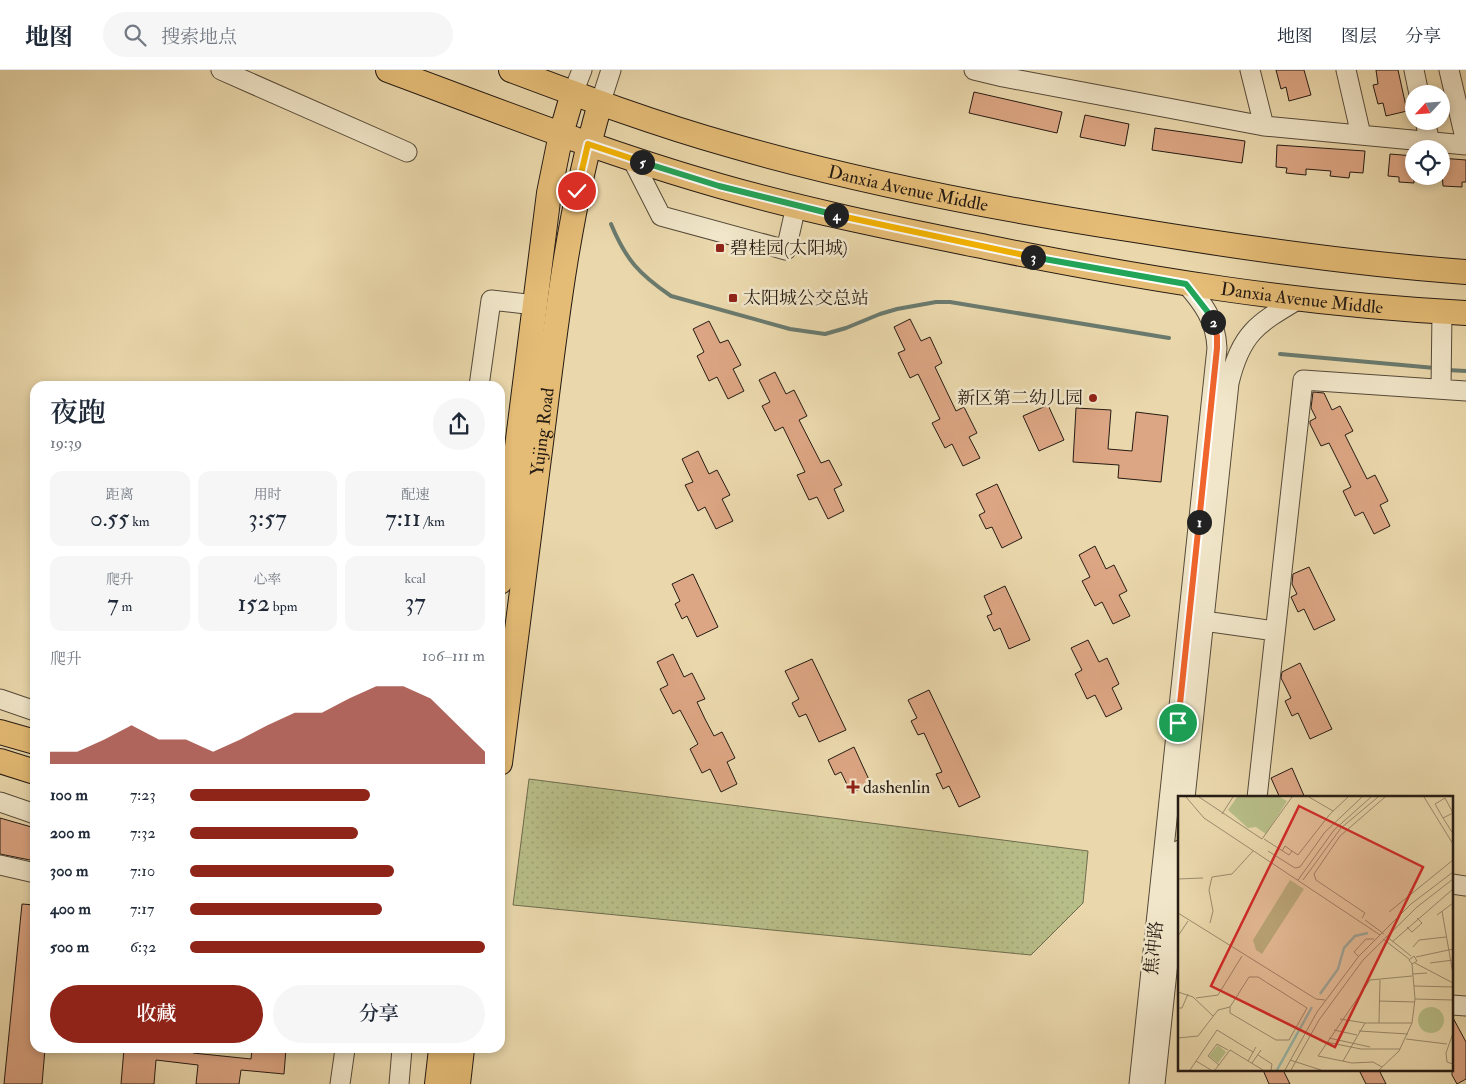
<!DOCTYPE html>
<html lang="zh">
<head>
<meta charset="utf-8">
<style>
  :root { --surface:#fff; --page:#f6f6f7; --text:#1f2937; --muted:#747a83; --line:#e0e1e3; --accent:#8f2418 }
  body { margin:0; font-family:"IM FELL Double Pica","Noto Serif SC",serif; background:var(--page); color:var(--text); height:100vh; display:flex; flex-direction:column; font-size:19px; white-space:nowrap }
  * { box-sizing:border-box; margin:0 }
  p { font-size:16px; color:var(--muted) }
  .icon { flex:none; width:28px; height:28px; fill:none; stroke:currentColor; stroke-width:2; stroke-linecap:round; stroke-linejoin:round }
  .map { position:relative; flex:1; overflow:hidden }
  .side { position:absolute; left:30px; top:311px; width:475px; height:672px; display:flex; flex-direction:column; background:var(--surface); border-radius:15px; box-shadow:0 2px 8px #0003 }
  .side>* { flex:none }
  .needle { width:32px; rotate:244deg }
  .fabs { position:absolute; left:1405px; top:15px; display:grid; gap:10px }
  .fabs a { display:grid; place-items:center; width:45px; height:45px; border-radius:50%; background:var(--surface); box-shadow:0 2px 8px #0003; font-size:25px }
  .pin { position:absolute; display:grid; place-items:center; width:42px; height:42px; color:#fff; margin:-21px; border:2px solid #fff; border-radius:50%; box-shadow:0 1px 5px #0007 }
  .km { position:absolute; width:25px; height:25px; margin:-12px; border-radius:50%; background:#222; color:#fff; font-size:14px; line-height:25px; text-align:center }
  .round { display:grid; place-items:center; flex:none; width:52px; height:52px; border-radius:26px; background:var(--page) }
  .headline { display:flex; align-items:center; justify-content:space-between; height:85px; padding:0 20px }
  h1 { font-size:28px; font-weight:600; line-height:38px }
  .stats { display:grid; grid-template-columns:repeat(3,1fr); gap:8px; height:85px; padding:5px 20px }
  .stats div { display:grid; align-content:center; border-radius:12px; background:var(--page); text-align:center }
  .stats b { font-size:25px; font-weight:600 }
  .stats small { font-size:14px; font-weight:400 }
  .stats p { font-size:14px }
  .chart { height:140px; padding:10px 20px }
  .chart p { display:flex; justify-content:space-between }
  .chart svg { width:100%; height:90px; margin-top:5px; fill:var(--accent); opacity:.7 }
  .cta { display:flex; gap:10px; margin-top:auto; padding:10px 20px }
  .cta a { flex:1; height:58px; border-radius:30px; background:var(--accent); color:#fff; font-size:20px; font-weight:600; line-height:58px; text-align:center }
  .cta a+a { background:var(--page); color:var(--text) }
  ul { padding:0 20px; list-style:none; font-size:16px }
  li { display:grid; grid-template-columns:80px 60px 1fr; align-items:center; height:38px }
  li i { height:12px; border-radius:6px; background:var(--accent) }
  header { display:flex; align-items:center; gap:30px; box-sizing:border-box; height:70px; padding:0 25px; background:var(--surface); border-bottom:1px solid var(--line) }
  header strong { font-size:24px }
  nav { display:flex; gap:28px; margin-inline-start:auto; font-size:18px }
  .search { width:350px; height:45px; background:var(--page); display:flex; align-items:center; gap:12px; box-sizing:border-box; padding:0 18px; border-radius:28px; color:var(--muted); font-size:19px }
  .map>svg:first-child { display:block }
  .grass { fill:url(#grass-dots); stroke:#6e6c4e }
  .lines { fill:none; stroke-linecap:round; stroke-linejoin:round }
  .stream { stroke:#6a7a6e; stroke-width:4 }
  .building { fill:#dca583; stroke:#251b13 }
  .minor-casing { stroke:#564a39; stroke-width:21 }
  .major-casing { stroke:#251b13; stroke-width:26 }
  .minor { stroke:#f1e6c9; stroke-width:19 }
  .major { stroke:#e5bc76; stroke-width:24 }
  .split-1-casing { stroke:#fff; stroke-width:10 }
  .split-2-casing { stroke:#fff; stroke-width:10 }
  .split-3-casing { stroke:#fff; stroke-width:10 }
  .split-4-casing { stroke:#fff; stroke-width:10 }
  .split-5-casing { stroke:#fff; stroke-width:10 }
  .split-6-casing { stroke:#fff; stroke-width:10 }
  .split-1 { stroke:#f0652b; stroke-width:6 }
  .split-2 { stroke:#f0652b; stroke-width:6 }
  .split-3 { stroke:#22a559; stroke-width:6 }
  .split-4 { stroke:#f5b400; stroke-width:6 }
  .split-5 { stroke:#22a559; stroke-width:6 }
  .split-6 { stroke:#f5b400; stroke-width:6 }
  .poi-dot { fill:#8f2418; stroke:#f1e6c9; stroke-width:2 }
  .labels { text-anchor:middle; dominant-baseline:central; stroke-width:5; stroke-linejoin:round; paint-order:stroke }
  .street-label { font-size:18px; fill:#251b13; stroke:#f1e6c9 }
  .poi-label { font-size:18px; fill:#251b13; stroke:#f1e6c9; text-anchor:start }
  .inset-river { fill:none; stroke:#98b9ab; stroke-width:2.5 }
  .inset-road { fill:none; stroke:#9b8c6f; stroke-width:1 }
  .view { fill:#d62828; fill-opacity:0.15; stroke:#d62828; stroke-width:2.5 }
  .inset-edge { fill:none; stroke:#251b13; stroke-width:2.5 }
</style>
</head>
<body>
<header>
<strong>地图</strong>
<div class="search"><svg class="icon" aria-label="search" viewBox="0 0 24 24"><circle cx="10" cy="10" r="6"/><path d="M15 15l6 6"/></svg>搜索地点</div>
<nav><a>地图</a><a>图层</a><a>分享</a></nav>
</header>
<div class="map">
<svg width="1466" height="1014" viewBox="0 0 1466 1014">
  <defs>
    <pattern id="grass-dots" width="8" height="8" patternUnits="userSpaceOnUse" patternTransform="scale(1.25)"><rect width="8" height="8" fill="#b8be88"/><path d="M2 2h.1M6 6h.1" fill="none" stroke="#9ea374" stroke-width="1.8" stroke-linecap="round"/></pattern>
  </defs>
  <rect width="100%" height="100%" fill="#ead8ac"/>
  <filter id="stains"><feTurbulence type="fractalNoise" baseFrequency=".004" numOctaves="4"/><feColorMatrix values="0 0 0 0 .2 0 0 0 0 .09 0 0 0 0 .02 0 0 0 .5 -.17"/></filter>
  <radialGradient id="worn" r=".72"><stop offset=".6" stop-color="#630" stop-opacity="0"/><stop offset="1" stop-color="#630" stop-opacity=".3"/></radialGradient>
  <path class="grass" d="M529 709 1088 781 1083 833 1031 885 513 835Z"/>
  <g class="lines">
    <path class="stream" d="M611 154C626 190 639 204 671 226L790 259 825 264 846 258 880 244 897 239 936 232H950L1169 268
      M1280 284 1435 298
      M1447 300 1466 301"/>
  </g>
  <path class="building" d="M1276 0H1304L1311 25 1289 31 1286 17 1281 19Z
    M1376 0H1398L1407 41 1386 46 1383 33 1378 34 1373 15 1378 14Z
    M974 22 1062 42 1057 63 969 43Z
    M1085 45 1129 54 1125 76 1080 67Z
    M1155 58 1245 71 1242 93 1152 80Z
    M1277 75 1365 81 1363 103 1350 102 1349 108 1330 106 1331 101 1306 99V105L1286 103 1287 98 1276 97Z
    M1390 84 1414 86V113L1399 112V107L1388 106Z
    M1441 88 1466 90V112H1462V117L1443 116Z
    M910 249 921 271 930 267 942 293 935 297 956 341 964 337 977 363 969 367 980 388 963 396 952 374 945 378 932 353 940 349 918 304 910 308 898 283 905 280 894 257Z
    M709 251 720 273 728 270 741 295 733 299 744 321 728 329 717 307 709 311 697 286 704 282 693 259Z
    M775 302 786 324 794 320 807 346 799 350 821 393 829 390 842 415 834 419 844 441 828 449 817 427 809 430 797 405 805 402 783 357 775 361 762 336 770 332 759 310Z
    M1313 322 1324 323 1332 340 1340 336 1353 361 1345 365 1367 409 1375 405 1388 431 1380 435 1390 456 1374 464 1363 442 1355 446 1343 421 1351 417 1329 373 1321 376 1310 354V351L1316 348 1311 338Z
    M1048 335 1064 370 1039 381 1023 346Z
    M1076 338 1111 340 1108 379 1132 381 1136 342 1168 346 1161 412 1118 408 1119 395 1073 392Z
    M698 381 709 404 717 400 730 425 722 429 733 451 716 459 705 437 698 441 685 415 693 412 682 389Z
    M997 414 1022 468 1002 478 992 457 986 459 979 445 985 442 976 424Z
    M1095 476 1106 499 1114 495 1127 521 1119 525 1130 546 1113 554 1102 532 1095 536 1082 511 1090 507 1079 485Z
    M1309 497 1335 550 1314 560 1304 539 1298 542 1291 527 1297 524 1292 514 1293 504Z
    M693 504 718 557 697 567 687 546 682 549 675 534 680 531 672 514Z
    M1005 516 1030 570 1009 579 1000 558 994 561 987 546 992 544 984 526Z
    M1088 570 1099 592 1107 588 1119 614 1112 618 1122 639 1106 647 1095 625 1087 629 1075 604 1082 600 1071 578Z
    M673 584 684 607 692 603 705 629 697 632 705 649 714 666 722 662 735 688 727 692 737 714 721 722 710 699 702 703 690 679 698 674 680 640 673 644 660 619 668 615 657 592Z
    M812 589 846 660 819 672 806 644 799 647 792 633 799 629 785 601Z
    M1300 593 1332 659 1310 669 1298 643 1292 646 1285 631 1291 628 1281 608 1282 602Z
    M929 620 980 727 959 737 949 716 943 719 936 704 942 702 924 663 918 665 911 651 917 648 908 630Z
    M854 677 871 714 851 723 841 702 835 705 828 690Z
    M1292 698 1305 728H1280L1271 708Z
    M0 748 35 758V791L0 784Z
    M22 834 35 835V979H45L42 1014H4Z
    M1452 946 1466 972V1009L1457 1014 1452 1005Z
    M124 979H194L193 983 251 989 252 979H286L284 1004 241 1000 239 1014H196L198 995 156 990 154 1014H121Z
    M1263 1000H1283L1290 1014H1269Z
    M1359 1000H1379L1386 1014H1366Z"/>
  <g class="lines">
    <g class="minor-casing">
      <path id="minor" d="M221 0 407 82
        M974 0 1003 7 1264 56 1466 75
        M1250 0 1264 56
        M1346 0 1361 65
        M1414 0 1419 24
        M1449 0 1466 72
        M573 23 582 0
        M600 34 611 0
        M1425 51 1430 72
        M632 89 661 146 786 180 796 136
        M479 316 491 230 535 235
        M1441 319 1442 242
        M1204 551 1275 561
        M0 629 35 641
        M1185 728 1229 313C1241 263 1257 254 1299 229
        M1257 728 1303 310 1466 321
        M0 732 35 744
        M0 795 35 803
        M1452 814 1466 816
        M1452 935 1466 936
        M340 1014 345 979
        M399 1014 402 979
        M1139 1014 1217 278C1216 251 1203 233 1186 214
        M1155 1014 1180 780"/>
    </g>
    <g class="major-casing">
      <g id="major">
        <path id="s1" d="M388 0C498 41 607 84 720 116 807 141 897 159 986 177 1144 209 1304 235 1466 243"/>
        <path id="s2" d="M511 0C583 27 655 54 730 75 862 113 998 139 1134 160 1244 178 1355 194 1466 202"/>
        <path d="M500 512 549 123 561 64 573 23"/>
        <path d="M0 662 35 672"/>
        <path d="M0 691 35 702"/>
        <path id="s3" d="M500 693C515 579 529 464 544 349 557 243 570 137 600 34"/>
        <path d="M437 1014 441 979"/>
        <path d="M458 1014 462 979"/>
      </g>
    </g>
    <use href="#minor" class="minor"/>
    <use href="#major" class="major"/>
  </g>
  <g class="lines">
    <g class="split-1-casing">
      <path id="split-1" d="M1178 653 1199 452"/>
    </g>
    <g class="split-2-casing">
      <path id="split-2" d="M1199 452 1217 278V266L1213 252"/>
    </g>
    <g class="split-3-casing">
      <path id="split-3" d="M1033 187 1186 214 1207 241 1213 252"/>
    </g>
    <g class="split-4-casing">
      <path id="split-4" d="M836 145 1033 187"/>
    </g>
    <g class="split-5-casing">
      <path id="split-5" d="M642 92 719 116 836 145"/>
    </g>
    <g class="split-6-casing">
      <path id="split-6" d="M577 121 588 74 642 92"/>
    </g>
    <use href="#split-1" class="split-1"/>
    <use href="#split-2" class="split-2"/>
    <use href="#split-3" class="split-3"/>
    <use href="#split-4" class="split-4"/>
    <use href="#split-5" class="split-5"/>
    <use href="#split-6" class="split-6"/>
  </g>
  <g class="poi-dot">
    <rect x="715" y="173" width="10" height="10" rx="2.5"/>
    <rect x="728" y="223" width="10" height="10" rx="2.5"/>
    <circle cx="1093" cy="328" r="5"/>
    <path d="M850.5 709.5h5v5h5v5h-5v5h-5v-5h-5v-5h5z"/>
  </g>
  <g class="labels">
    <g class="street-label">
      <text stroke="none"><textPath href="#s2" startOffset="415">Danxia Avenue Middle</textPath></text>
      <text stroke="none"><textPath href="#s1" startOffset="945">Danxia Avenue Middle</textPath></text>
      <text stroke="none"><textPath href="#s3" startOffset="334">Yujing Road</textPath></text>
      <text transform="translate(1154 878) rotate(-84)">焦冲路</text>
    </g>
    <g class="poi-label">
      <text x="730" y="178">碧桂园(太阳城)</text>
      <text x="743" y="228">太阳城公交总站</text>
      <text x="1083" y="328" text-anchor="end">新区第二幼儿园</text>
      <text x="863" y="717">dashenlin</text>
    </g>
  </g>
  <g transform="translate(1178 726)">
    <rect width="275" height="275" fill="#ead8ac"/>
    <path d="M112 84 126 93 84 158 78 154 75 144ZM40 249 48 256 40 267 31 260Z" fill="#b8be88"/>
    <path d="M240 224a13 13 0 1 1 26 0a13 13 0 1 1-26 0Z" fill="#b8be88"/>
    <path d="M59 1H102L109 5 88 38 78 31 70 32 50 14Z" fill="#b8be88"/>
    <path class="inset-river" d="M142 198 160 173 166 152 177 140 190 137M99 274 134 211"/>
    <path class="inset-road" d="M8 1 26 22 202 139M21 1 84 43 114 1M131 1 155 15M246 1 275 48M44 18 55 1M265 22 275 17 267 2 257 8 265 22 274 36H275M86 43 111 59 114 55 107 50 104 55M90 55 117 72 122 71 147 36 184 1M114 55 120 59 152 18 170 1M0 83 25 82M120 84 156 34 193 1M125 84 163 32 200 1M264 115 275 178M211 116 275 64M0 117 138 203 147 204M259 119 275 107M184 122 187 117 138 84 136 78 162 40 207 1M187 124 206 138M32 127 35 115 31 94 34 81 54 78 75 55M229 131 234 136 244 127 239 122M0 140 10 125M208 140 233 160M205 143 231 163M214 146 275 93M235 151 241 144 268 141M180 160 176 156 188 143H196M238 161 275 153M237 167 275 187M252 167 275 164M234 178 249 177M71 181H80L129 212 111 244H98L52 217V211ZM236 190 275 191M0 196 15 201 35 220M18 202 40 199 64 160M237 203 275 204M201 205 237 206M0 212H4L10 198M162 223 187 227H234M201 227 202 184M156 234 179 239M181 235 230 238M275 237 268 257 269 266 275 268M0 242 20 240 40 214 52 211M151 242 192 251M228 243 269 248M148 246 183 253H222M80 259 94 268 93 274M112 264 143 274M18 265 33 274M70 265 78 251M165 265 187 227M74 267 83 254M41 269 30 260 39 248 50 254M204 271 195 266 174 267 140 260 192 184 234 180M12 274 39 234 75 256M37 274 52 254 85 274M107 274 139 216 181 160 233 108 275 76M113 274 141 224 185 164 239 111 275 83M201 274 221 255 234 227 237 203 234 168 231 164 236 160 239 165 234 168"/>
    <path class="view" d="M121 10 245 71 157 251 33 190Z"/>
    <rect width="275" height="275" class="inset-edge"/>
  </g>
  <rect width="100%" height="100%" filter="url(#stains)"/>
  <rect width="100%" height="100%" fill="url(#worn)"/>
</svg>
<div class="fabs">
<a><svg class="needle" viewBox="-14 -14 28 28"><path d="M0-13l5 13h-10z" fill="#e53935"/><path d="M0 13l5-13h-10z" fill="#747a83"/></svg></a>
<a><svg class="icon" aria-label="locate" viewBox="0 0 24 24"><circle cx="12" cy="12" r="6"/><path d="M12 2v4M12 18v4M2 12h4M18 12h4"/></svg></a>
</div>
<div class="pin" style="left:1178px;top:653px;background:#1e9e55"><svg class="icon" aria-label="arrive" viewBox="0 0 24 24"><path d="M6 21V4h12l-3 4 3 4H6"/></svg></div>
<div class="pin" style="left:577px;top:121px;background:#d93025"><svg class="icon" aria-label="check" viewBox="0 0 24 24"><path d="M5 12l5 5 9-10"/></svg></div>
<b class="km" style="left:1199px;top:452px">1</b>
<b class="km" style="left:1213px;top:252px">2</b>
<b class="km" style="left:1033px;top:187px">3</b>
<b class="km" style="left:836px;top:145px">4</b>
<b class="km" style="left:642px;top:92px">5</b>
<section class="side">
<div class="headline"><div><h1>夜跑</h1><p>19:39</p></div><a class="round"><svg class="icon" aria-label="share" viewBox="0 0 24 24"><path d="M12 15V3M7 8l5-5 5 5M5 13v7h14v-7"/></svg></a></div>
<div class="stats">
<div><p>距离</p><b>0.55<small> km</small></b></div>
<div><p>用时</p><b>3:57</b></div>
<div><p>配速</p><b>7:11<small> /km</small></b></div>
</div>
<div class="stats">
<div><p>爬升</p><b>7<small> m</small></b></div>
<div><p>心率</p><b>152<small> bpm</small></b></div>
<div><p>kcal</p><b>37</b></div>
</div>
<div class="chart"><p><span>爬升</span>106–111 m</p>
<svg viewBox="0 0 160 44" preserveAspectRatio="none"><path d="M0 44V38L10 38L20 32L30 25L40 32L50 32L60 38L70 32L80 25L90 19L100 19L110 12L120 6L130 6L140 12L150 25L160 38V44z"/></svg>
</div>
<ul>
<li><b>100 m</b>7:23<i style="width:61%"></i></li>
<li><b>200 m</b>7:32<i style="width:57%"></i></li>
<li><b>300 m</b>7:10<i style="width:69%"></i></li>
<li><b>400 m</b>7:17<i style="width:65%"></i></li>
<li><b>500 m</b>6:32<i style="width:100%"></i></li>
</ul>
<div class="cta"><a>收藏</a><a>分享</a></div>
</section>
</div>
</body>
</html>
